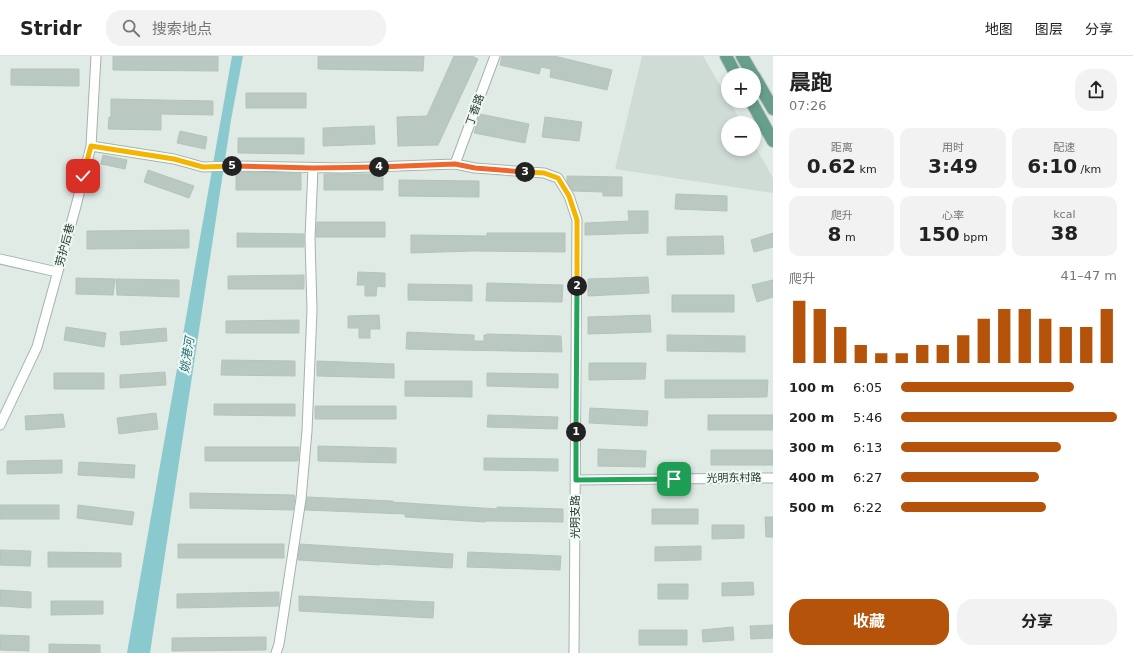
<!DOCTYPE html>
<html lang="zh">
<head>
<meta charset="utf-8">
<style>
  :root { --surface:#fff; --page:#f2f2f2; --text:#222; --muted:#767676; --line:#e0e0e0; --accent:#b45309 }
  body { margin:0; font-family:"DejaVu Sans","Noto Sans SC",sans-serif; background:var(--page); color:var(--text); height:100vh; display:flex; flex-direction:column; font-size:15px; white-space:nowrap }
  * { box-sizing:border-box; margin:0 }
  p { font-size:13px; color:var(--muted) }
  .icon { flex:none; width:22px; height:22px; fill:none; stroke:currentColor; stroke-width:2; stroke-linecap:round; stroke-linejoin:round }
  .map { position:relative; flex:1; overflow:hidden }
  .side { display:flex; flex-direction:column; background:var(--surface); width:360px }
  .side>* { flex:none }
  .controls { position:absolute; left:721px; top:12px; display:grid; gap:8px }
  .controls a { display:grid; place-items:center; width:40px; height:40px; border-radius:50%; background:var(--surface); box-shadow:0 2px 6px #0003; font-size:20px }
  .pin { position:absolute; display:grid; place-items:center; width:34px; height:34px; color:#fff; margin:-17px; border-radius:8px; box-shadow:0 2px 6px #0006 }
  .km { position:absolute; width:20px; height:20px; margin:-10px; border-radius:50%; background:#222; color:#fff; font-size:11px; line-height:20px; text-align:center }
  .round { display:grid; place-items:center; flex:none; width:42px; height:42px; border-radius:16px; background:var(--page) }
  .head { display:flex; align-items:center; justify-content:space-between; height:68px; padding:0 16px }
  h1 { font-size:22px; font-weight:700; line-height:30px }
  .stats { display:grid; grid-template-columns:repeat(3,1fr); gap:6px; height:68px; padding:4px 16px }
  .stats div { display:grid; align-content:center; border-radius:10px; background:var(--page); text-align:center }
  .stats b { font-size:20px; font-weight:700 }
  .stats small { font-size:11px; font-weight:400 }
  .stats p { font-size:11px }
  .chart { height:112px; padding:8px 16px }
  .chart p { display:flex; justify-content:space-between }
  .chart svg { width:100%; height:72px; margin-top:4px; stroke:var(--accent); stroke-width:6 }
  .button { display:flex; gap:8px; margin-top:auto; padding:8px 16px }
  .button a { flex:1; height:46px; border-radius:16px; background:var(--accent); color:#fff; font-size:16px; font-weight:700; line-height:46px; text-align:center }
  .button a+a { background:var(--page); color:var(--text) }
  ul { padding:0 16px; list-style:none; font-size:13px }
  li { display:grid; grid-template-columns:64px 48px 1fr; align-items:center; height:30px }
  li i { height:10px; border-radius:5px; background:var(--accent) }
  header { display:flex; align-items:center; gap:24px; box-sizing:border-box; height:56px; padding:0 20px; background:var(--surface); border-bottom:1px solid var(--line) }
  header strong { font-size:19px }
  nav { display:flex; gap:22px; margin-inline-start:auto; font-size:14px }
  .search { width:280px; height:36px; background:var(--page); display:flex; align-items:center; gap:10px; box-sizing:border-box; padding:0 14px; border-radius:16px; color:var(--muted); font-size:15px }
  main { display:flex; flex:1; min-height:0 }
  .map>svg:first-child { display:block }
  .built { fill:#cfdbd5 }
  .water { fill:#8acacf }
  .building { fill:#b9c9c1; stroke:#b4c4bc }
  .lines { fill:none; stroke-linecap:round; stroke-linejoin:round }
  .minor-casing { stroke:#a4b3ac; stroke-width:11 }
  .primary-casing { stroke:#c1c8c6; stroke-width:14 }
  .minor { stroke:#fff; stroke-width:9 }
  .primary { stroke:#679f8c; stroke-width:12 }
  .split-1-casing { stroke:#fff; stroke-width:8 }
  .split-2-casing { stroke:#fff; stroke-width:8 }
  .split-3-casing { stroke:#fff; stroke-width:8 }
  .split-4-casing { stroke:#fff; stroke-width:8 }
  .split-5-casing { stroke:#fff; stroke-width:8 }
  .split-6-casing { stroke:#fff; stroke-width:8 }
  .split-1 { stroke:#22a559; stroke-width:5 }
  .split-2 { stroke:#22a559; stroke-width:5 }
  .split-3 { stroke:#f5b400; stroke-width:5 }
  .split-4 { stroke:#f0652b; stroke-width:5 }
  .split-5 { stroke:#f0652b; stroke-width:5 }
  .split-6 { stroke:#f5b400; stroke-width:5 }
  .labels { text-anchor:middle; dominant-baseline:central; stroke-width:4; stroke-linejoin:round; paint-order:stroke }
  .street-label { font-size:11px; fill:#223b32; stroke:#f1f8f4 }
  .water-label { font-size:12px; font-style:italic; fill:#1e6e75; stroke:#f1f8f4 }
</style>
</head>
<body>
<header>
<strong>Stridr</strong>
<div class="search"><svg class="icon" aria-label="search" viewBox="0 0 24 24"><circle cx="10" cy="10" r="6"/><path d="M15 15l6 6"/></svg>搜索地点</div>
<nav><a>地图</a><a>图层</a><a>分享</a></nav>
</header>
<main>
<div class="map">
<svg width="773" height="597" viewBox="0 0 773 597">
  <rect width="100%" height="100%" fill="#e1ebe6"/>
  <path class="built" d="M642 0H703L742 67H728V93H754V88L773 122V137L615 113Z"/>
  <path class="water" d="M232 0H243L231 64 150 597H127Z"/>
  <path class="building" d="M113 0H218V15L113 14Z
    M318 0H424L423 15 318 13Z
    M454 0H472L478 3 438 89 398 90 397 61 427 60Z
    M502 0H554L612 14 607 34 550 21 551 13 541 11 539 18 500 9Z
    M11 13H79V30L11 29Z
    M246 37H306V52H246Z
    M111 43 213 45V59L161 58V74L108 73 109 61H111Z
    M480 58 529 68 525 87 474 77Z
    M545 61 582 66 579 85 542 81Z
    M374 70 375 88 323 90V72Z
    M180 75 207 81 205 93 177 87Z
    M238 82H304V98L238 97Z
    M103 99 127 104 125 113 101 108Z
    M148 114 194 130 189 142 144 126Z
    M236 116 301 117V134H236Z
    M324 118H383V134H324Z
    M567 120 622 121V140H603V136L573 135 567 126Z
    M399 124 479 125V141L399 140Z
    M676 138 727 140V155L675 153Z
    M628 155H648V177L585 179V167L629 165Z
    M317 166H385V181H316Z
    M189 174V192L87 193V175Z
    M237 177 304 178V191H237Z
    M487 177H565V196L473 195 411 197V179L487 180Z
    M773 177V191L754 196 751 184Z
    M723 180 724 198 667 199V181Z
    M358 216 385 217V231L377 230 376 240H365V229H357Z
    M304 219V233H228V220Z
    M648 221 649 237 588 240V223Z
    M76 222 115 223 113 239 76 238Z
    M116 223 179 224V241L117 239Z
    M773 224V241L757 246 752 229Z
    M487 227 563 229 562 246 486 245Z
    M408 228 472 229V245L408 244Z
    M672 239H734V256H672Z
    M379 259 380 273H370V282H359V272H348V260Z
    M650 259 651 276 588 278V261Z
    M299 264V277H226V265Z
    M66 271 106 277 104 291 64 284Z
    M166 272 167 285 121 289 120 276Z
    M407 276 474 279V285H484V279H487V278L561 280 562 296 406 293Z
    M667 279 745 280V296L667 295Z
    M222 304 295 305V320L221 319Z
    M317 305 394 308V322L317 320Z
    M589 307H646L645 323 589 324Z
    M165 316 166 329 120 332V319Z
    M54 317H104V333H54Z
    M487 317 558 318V332L487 330Z
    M665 324H768L767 341 665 342Z
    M405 325H472V341L405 340Z
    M214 348H295V360L214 359Z
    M315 350H396V363H315Z
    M590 352 648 355 647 370 589 367Z
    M156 357 158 373 119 378 117 362Z
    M63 358 65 371 26 374 25 360Z
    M488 359 558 361 557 373 487 371Z
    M708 359H773V374H708Z
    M318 390 396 392V407L318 405Z
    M205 391H299L298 405H205Z
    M598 393 646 395 645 411 598 410Z
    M711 394H773V409H711Z
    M484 402 558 403V415L484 414Z
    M62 404V417L7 418V405Z
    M79 406 135 409 134 422 78 419Z
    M190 437 294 439 295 441 293 454 190 452Z
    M307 441 393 445 392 446 497 453V451L563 453V466L485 465V466L405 461V458L305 454Z
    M0 449H59V463H0Z
    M78 449 134 456 132 469 77 462Z
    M652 453H698V468H652Z
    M765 461H773V481H766Z
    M712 469H744V482L712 483Z
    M178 488H284V502H178Z
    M300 488 453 498 452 512 380 508V509L298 504Z
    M701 490V504L655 505V491Z
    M0 494 31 495 30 510 0 509Z
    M48 496 121 497V511H48Z
    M468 496 561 500 560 514 467 511Z
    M753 526 754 539 722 540V527Z
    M658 528H688V543H658Z
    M0 534 31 536V552L0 550Z
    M279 536V550L177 552V538Z
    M299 540 434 546 433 562 299 555Z
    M51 545H103V558L51 559Z
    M773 569V582L751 583 750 570Z
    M733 571 734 584 703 586 702 574Z
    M639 574H687V589H639Z
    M0 579 29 580V595L0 594Z
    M266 581V594L172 595V582Z
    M49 588 100 589V597H49Z"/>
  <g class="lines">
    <g class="minor-casing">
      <path id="minor" d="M91 90 174 103 203 111 237 110 342 112 455 108 475 112 544 117 558 122 569 140 577 164 574 597
        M455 108 495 0
        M0 203 57 216
        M0 369 37 291 76 150 91 90 96 0
        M576 424 773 422
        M276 597 279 588 301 443 307 375 312 254 310 182 313 112"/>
    </g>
    <g class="primary-casing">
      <path id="primary" d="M726 0 736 19
        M742 0 753 19
        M754 20 773 53
        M751 45 773 85"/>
    </g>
    <use href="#minor" class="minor"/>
    <use href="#primary" class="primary"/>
  </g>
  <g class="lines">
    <g class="split-1-casing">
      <path id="split-1" d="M576 376V424L674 423"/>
    </g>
    <g class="split-2-casing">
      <path id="split-2" d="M576 376 577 230"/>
    </g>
    <g class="split-3-casing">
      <path id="split-3" d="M525 116 544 117 558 122 569 140 577 164V230"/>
    </g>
    <g class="split-4-casing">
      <path id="split-4" d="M379 111 455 108 475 112 525 116"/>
    </g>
    <g class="split-5-casing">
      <path id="split-5" d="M232 110 313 112 379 111"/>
    </g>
    <g class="split-6-casing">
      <path id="split-6" d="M83 120 91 90 174 103 203 111 232 110"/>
    </g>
    <use href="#split-1" class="split-1"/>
    <use href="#split-2" class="split-2"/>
    <use href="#split-3" class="split-3"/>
    <use href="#split-4" class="split-4"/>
    <use href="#split-5" class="split-5"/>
    <use href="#split-6" class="split-6"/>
  </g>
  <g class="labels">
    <g class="street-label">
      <text transform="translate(475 54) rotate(-70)">丁香路</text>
      <text transform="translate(65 189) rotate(-75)">劳护后巷</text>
      <text transform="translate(734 422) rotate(-1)">光明东村路</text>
      <text transform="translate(575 461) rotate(-90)">光明支路</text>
    </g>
    <g class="water-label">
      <text transform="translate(187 299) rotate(-81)">姚港河</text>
    </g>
  </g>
</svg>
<div class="controls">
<a>+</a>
<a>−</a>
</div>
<div class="pin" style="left:674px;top:423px;background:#1e9e55"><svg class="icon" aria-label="arrive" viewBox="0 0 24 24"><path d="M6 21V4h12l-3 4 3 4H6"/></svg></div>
<div class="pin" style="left:83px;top:120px;background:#d93025"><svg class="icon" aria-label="check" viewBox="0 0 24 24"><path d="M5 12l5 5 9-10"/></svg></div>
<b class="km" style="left:576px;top:376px">1</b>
<b class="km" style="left:577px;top:230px">2</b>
<b class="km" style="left:525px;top:116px">3</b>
<b class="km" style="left:379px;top:111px">4</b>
<b class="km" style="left:232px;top:110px">5</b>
</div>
<section class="side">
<div class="head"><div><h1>晨跑</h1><p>07:26</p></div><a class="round"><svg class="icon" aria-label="share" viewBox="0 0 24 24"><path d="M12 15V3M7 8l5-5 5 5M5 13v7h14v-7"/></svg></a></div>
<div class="stats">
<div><p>距离</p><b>0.62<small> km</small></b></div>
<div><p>用时</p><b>3:49</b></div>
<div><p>配速</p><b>6:10<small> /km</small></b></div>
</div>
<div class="stats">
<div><p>爬升</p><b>8<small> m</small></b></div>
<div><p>心率</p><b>150<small> bpm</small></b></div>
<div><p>kcal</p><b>38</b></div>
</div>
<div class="chart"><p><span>爬升</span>41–47 m</p>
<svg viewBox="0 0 160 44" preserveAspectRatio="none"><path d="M5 44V6M15 44V11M25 44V22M35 44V33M45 44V38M55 44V38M65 44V33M75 44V33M85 44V27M95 44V17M105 44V11M115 44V11M125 44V17M135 44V22M145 44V22M155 44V11"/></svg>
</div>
<ul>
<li><b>100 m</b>6:05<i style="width:80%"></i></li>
<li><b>200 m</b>5:46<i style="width:100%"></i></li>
<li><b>300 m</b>6:13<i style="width:74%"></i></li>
<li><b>400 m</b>6:27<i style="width:64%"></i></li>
<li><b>500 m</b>6:22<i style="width:67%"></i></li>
</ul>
<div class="button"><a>收藏</a><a>分享</a></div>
</section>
</main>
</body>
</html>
